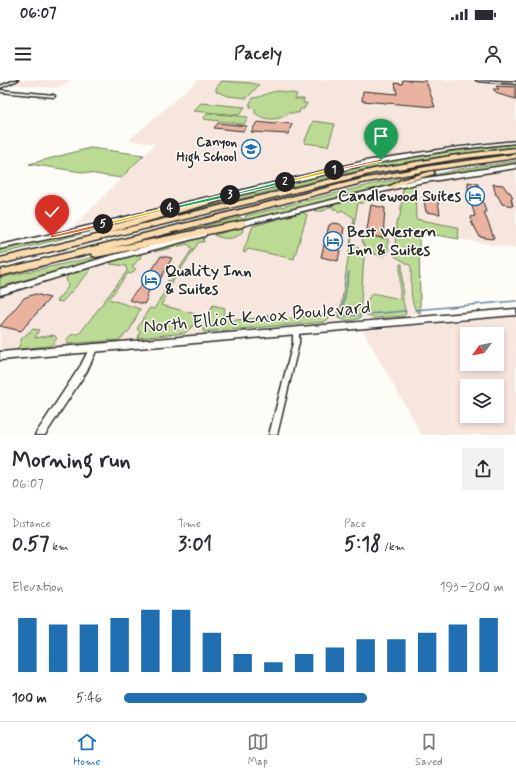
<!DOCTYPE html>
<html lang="en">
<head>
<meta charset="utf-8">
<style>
  :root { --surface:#fff; --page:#f2f2f3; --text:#2b2b33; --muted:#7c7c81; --line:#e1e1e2; --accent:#1f6fb2 }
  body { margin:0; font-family:Mynerve,sans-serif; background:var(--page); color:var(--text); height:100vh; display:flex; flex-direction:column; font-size:15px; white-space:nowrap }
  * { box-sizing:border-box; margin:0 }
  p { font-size:13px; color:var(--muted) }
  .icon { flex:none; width:22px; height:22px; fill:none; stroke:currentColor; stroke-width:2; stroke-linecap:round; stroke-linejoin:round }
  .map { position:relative; height:355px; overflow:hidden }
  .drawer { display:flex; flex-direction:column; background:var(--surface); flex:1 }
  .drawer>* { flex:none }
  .needle { width:26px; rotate:238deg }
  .fabs { position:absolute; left:460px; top:247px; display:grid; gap:8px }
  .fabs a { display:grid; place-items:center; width:44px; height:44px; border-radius:0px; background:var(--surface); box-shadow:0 2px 6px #0003; font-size:20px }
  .pin { position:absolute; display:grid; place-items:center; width:34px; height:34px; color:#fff; margin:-41px -17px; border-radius:50% 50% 50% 0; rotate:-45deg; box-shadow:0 0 4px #0007 }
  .pin .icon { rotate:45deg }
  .km { position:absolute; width:20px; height:20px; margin:-10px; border-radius:50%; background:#222; color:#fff; font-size:11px; line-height:20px; text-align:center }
  .round { display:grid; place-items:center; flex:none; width:42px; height:42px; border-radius:0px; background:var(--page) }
  .head { display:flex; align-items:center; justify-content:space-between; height:68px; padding:0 12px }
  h1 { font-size:22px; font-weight:700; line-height:30px }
  .metrics { display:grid; grid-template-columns:repeat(3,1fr); gap:6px; height:68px; padding:4px 12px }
  .metrics div { display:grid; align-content:center }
  .metrics b { font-size:20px; font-weight:700 }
  .metrics small { font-size:11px; font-weight:400 }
  .metrics p { font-size:11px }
  .chart { height:112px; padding:8px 12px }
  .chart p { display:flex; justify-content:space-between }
  .chart svg { width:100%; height:72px; margin-top:4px; stroke:var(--accent); stroke-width:6 }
  ul { padding:0 12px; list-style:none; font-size:13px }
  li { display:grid; grid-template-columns:64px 48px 1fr; align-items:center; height:30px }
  li i { height:10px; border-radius:5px; background:var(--accent) }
  .status { display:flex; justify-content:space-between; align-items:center; height:28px; padding:0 20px; background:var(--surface); direction:ltr }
  .status svg { height:11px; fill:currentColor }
  header { display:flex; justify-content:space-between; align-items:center; height:52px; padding:0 12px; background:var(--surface); font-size:18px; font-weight:700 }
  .tabs { display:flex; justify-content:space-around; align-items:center; height:56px; border-top:1px solid var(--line); background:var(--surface); font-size:11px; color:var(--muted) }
  .tabs a { display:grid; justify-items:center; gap:2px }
  .tabs .active { color:var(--accent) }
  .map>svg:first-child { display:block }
  .built { fill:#f7e6dd; fill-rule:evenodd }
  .green { fill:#bbda93; stroke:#73825f }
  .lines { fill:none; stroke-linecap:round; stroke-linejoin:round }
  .stream { stroke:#6986a0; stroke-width:1.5 }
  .building { fill:#eab3a0; stroke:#2b2b2b }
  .minor-casing { stroke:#2b2b2b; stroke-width:3 }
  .tertiary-casing { stroke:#2b2b2b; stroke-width:3 }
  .secondary-casing { stroke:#2b2b2b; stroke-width:3 }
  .motorway-casing { stroke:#2b2b2b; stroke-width:3 }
  .minor { fill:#fdfcf7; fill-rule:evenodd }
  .tertiary { fill:#fdfcf7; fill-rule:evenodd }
  .secondary { fill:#fdfcf7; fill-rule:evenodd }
  .motorway { fill:#fcdcac; fill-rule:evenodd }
  .split-1 { fill:#f0652b; stroke:#fff }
  .split-2 { fill:#f5b400; stroke:#fff }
  .split-3 { fill:#22a559; stroke:#fff }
  .split-4 { fill:#22a559; stroke:#fff }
  .split-5 { fill:#f5b400; stroke:#fff }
  .split-6 { fill:#f0652b; stroke:#fff }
  .labels { text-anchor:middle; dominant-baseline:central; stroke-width:3; stroke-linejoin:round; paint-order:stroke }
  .far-poi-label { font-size:13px; font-weight:bold; fill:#2b2b2b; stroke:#fdfcf7; text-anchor:end }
  .poi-label { font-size:16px; font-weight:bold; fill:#2b2b2b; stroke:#fdfcf7; text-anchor:start }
  .near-street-label { font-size:19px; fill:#2b2b2b; stroke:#fdfcf7 }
</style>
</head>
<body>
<div class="status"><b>06:07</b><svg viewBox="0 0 49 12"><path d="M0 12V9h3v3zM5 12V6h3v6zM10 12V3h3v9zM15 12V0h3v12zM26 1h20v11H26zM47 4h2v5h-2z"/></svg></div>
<header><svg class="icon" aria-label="menu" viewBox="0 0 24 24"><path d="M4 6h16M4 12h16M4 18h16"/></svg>Pacely<svg class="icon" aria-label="person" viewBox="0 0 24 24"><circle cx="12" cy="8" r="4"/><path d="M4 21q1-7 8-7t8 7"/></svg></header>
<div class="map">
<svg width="516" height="355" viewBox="0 0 516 355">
  <rect width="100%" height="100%" fill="#fdfcf7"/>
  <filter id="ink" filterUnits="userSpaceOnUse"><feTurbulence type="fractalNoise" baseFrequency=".025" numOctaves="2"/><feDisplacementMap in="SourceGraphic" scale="8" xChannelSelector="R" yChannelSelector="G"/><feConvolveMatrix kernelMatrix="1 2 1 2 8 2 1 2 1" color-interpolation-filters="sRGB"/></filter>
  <g filter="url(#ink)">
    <path class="built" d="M20 0H72L56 8 10 4Z
      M198 0H469L516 4V60L462 64 342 84 74 146 155 64 129 60Z
      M516 88V169L419 152 422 233 26 270H0V216L90 188 304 131 445 99Z
      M516 236V355H422L363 251ZM467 254H497V284H467ZM467 306H497V336H467Z"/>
    <path class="green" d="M222 1 251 3 259 5 247 18 227 16 216 11V8Z
      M279 11 297 14 295 19H304L303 23H307L304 29H300L299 33H289C280 41 264 41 255 33V29L250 28 251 25H249L253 18C261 18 269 11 279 11Z
      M201 23 245 27 239 35 193 31Z
      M208 33 248 37 244 44 203 39Z
      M313 41 335 44 328 66 304 63Z
      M516 64V67L451 75 366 89 159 138 158 136 363 85 447 72Z
      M90 68 144 75 121 98 29 84Z
      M516 81V84L417 99 460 89Z
      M425 93 426 94 364 112 244 141 157 159 158 158 240 137 242 139 246 138 245 136 381 102 383 103 384 102Z
      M415 105 416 139 457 147 459 159 419 152 420 233C408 229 412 198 411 186L395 176 396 143 400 136 403 108Z
      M362 117 367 120 362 123H358L351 163 358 167 359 171 364 176 360 238C354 241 343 242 337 237V232L340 233 354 138 342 130 339 132 335 128 334 130 331 126 324 131H315L317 128Z
      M303 132 307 135 294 179 248 169 245 173 243 172 253 146Z
      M109 145 110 147 0 174V169L36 162V164L38 161Z
      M242 147 243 151C236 160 224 160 214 155Z
      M363 155 388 159V173L381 176 368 172 362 161Z
      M203 157 204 162H199L165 213 167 215 161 225 199 235 195 244 185 253 138 258 140 252 137 249 148 230 150 228 154 229 170 203 167 201 172 200 192 169 188 164 154 172 157 169Z
      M130 169V171L78 185 77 183 75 186 0 207V198Z
      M140 174 141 177 132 187 136 189 131 194 128 193 109 219 140 229 130 250 119 260 67 264V259L71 255 80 253 127 191 126 186 110 184 113 181Z
      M400 184H402L403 221 406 234 404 236 373 238 368 236C362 228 367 220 372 213L400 219Z
      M89 188 90 191 62 222 56 221 68 207 66 198 70 194Z
      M213 225 225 228 222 241 261 238 269 235 275 238 265 241 327 234 330 237 325 242 204 252 202 248Z
      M33 249 39 250 35 258 54 255 57 258 53 264 49 266 18 269 22 258Z"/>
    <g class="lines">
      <path class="stream" d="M415 230 516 221
        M342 232 349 192
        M368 234 406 231
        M338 236 358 235"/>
    </g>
    <path class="building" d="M403 0 426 1 435 27 362 21 363 11 397 14 395 3 402 4Z
      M496 6 516 7V19L498 14 493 9H499Z
      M257 42 275 44 276 42 292 44 288 54 251 52Z
      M218 43 247 46 243 51 214 48Z
      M468 102 478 104 486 132H484L494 158H492V159L480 157 474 146 472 145 471 137 475 136 468 112Z
      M493 104 503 105 508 112H510L513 118H511L513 126 502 124 498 116 496 115Z
      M425 114 437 116 440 134 426 132 423 116H425Z
      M371 125 385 128 383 158 366 155Z
      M333 143 340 144 344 148 338 181 321 177 329 145Z
      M161 176 172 178 157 205 154 204 146 216 148 217 144 224 129 220 135 212H136L144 202 142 201 150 190H152Z
      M35 214 50 218 21 251 0 246 24 218Z"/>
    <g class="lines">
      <g class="minor-casing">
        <path id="minor" d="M15 0H18L0 8V6Z
          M0 10 54 15 55 16 54 17 0 12Z
          M296 248 298 249 299 251V263L277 355H269L293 263V251L294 249Z"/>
      </g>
      <g class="tertiary-casing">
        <path id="tertiary" d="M94 264 97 265 98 267 87 291 45 355H35L81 285 91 265Z"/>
      </g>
      <g class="secondary-casing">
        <path id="secondary" d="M476 0 516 2V4L478 1Z
          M516 61V63L451 70 365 85 230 117 227 115 230 113 365 81 451 68Z
          M516 84V88L419 103 237 147 234 145 237 143 419 99Z
          M208 117 210 118V120L67 155 0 169V165L67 151Z
          M203 152 206 154 205 156 107 182 0 215V209L106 177Z
          M516 229V235L0 280V272Z"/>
      </g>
      <g class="motorway-casing">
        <path id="motorway" d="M516 68 515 72 457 79 374 93 0 184V178L374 89 457 75Z
          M516 74V78L431 90 362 103 111 168 242 141 245 142 246 144 242 147 96 177 93 176 92 173 0 196V190L362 99 431 86Z
          M432 91 434 92V94L405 102 391 110 387 108 401 100Z
          M232 112H235L239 114 238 116 109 152 105 149 106 147Z"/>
      </g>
      <use href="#minor" class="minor"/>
      <use href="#tertiary" class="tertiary"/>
      <use href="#secondary" class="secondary"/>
      <use href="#motorway" class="motorway"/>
    </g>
  </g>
  <path class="split-1" d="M381 79 383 81 334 91 332 90Z"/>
  <path class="split-2" d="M334 88 336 91 285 103 282 102Z"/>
  <path class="split-3" d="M285 100 287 103 230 116 228 115Z"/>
  <path class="split-4" d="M230 113 232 116 170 130 167 128Z"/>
  <path class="split-5" d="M170 127 171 129 103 146 100 144Z"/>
  <path class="split-6" d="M103 143H105V146L52 158 49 156Z"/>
  <defs>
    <g id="school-ring" transform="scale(1)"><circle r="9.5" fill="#fdfcf7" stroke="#1f6fb2" stroke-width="1.5"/><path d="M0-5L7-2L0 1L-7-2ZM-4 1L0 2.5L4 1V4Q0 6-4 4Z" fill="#1f6fb2"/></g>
    <g id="hotel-ring" transform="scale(1)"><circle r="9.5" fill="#fdfcf7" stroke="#1f6fb2" stroke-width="1.5"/><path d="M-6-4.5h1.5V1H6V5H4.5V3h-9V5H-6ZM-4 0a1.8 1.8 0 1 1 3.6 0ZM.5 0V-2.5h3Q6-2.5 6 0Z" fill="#1f6fb2"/></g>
  </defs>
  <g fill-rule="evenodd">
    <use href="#school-ring" x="251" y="69"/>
    <use href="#hotel-ring" x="475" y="116"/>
    <use href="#hotel-ring" x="333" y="161"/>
    <use href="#hotel-ring" x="151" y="200"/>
  </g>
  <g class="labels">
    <g class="far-poi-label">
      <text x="237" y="62">Canyon<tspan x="237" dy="15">High School</tspan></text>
    </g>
    <g class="poi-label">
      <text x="461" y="116" text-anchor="end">Candlewood Suites</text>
      <text x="347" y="152">Best Western<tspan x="347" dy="18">Inn &amp; Suites</tspan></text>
      <text x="165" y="191">Quality Inn<tspan x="165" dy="18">&amp; Suites</tspan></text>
    </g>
    <g class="near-street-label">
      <text transform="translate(257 237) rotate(-5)">North Elliot Knox Boulevard</text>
    </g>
  </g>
</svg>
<div class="fabs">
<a><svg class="needle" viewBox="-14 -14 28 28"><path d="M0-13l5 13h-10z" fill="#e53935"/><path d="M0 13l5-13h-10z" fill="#7c7c81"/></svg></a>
<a><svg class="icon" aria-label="layers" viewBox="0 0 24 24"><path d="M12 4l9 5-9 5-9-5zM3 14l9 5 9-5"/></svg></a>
</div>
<div class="pin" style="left:381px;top:80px;background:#1e9e55"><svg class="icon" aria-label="arrive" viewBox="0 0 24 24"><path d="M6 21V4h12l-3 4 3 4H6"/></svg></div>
<div class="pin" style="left:52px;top:156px;background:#d93025"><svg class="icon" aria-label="check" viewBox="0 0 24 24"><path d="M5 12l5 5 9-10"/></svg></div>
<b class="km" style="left:334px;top:90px">1</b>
<b class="km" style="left:285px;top:102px">2</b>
<b class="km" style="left:230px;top:115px">3</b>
<b class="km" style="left:170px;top:128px">4</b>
<b class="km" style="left:103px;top:144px">5</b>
</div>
<section class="drawer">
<div class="head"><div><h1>Morning run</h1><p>06:07</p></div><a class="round"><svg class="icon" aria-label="share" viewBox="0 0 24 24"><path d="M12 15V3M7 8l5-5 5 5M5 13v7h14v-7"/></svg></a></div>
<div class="metrics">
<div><p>Distance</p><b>0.57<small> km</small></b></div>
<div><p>Time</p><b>3:01</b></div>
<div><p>Pace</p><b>5:18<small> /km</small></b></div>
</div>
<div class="chart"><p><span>Elevation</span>193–200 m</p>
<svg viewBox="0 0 160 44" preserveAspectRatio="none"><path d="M5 44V11M15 44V15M25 44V15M35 44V11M45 44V6M55 44V6M65 44V20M75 44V33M85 44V38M95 44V33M105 44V29M115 44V24M125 44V24M135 44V20M145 44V15M155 44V11"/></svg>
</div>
<ul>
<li><b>100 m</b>5:46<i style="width:64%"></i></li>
</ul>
</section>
<nav class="tabs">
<a class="active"><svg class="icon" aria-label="home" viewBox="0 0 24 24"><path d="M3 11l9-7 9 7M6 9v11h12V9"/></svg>Home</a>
<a><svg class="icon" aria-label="map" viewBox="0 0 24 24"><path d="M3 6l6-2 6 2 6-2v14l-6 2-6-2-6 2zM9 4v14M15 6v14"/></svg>Map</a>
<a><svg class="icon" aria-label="saved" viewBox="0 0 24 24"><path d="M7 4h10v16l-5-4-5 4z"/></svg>Saved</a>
</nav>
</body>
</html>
